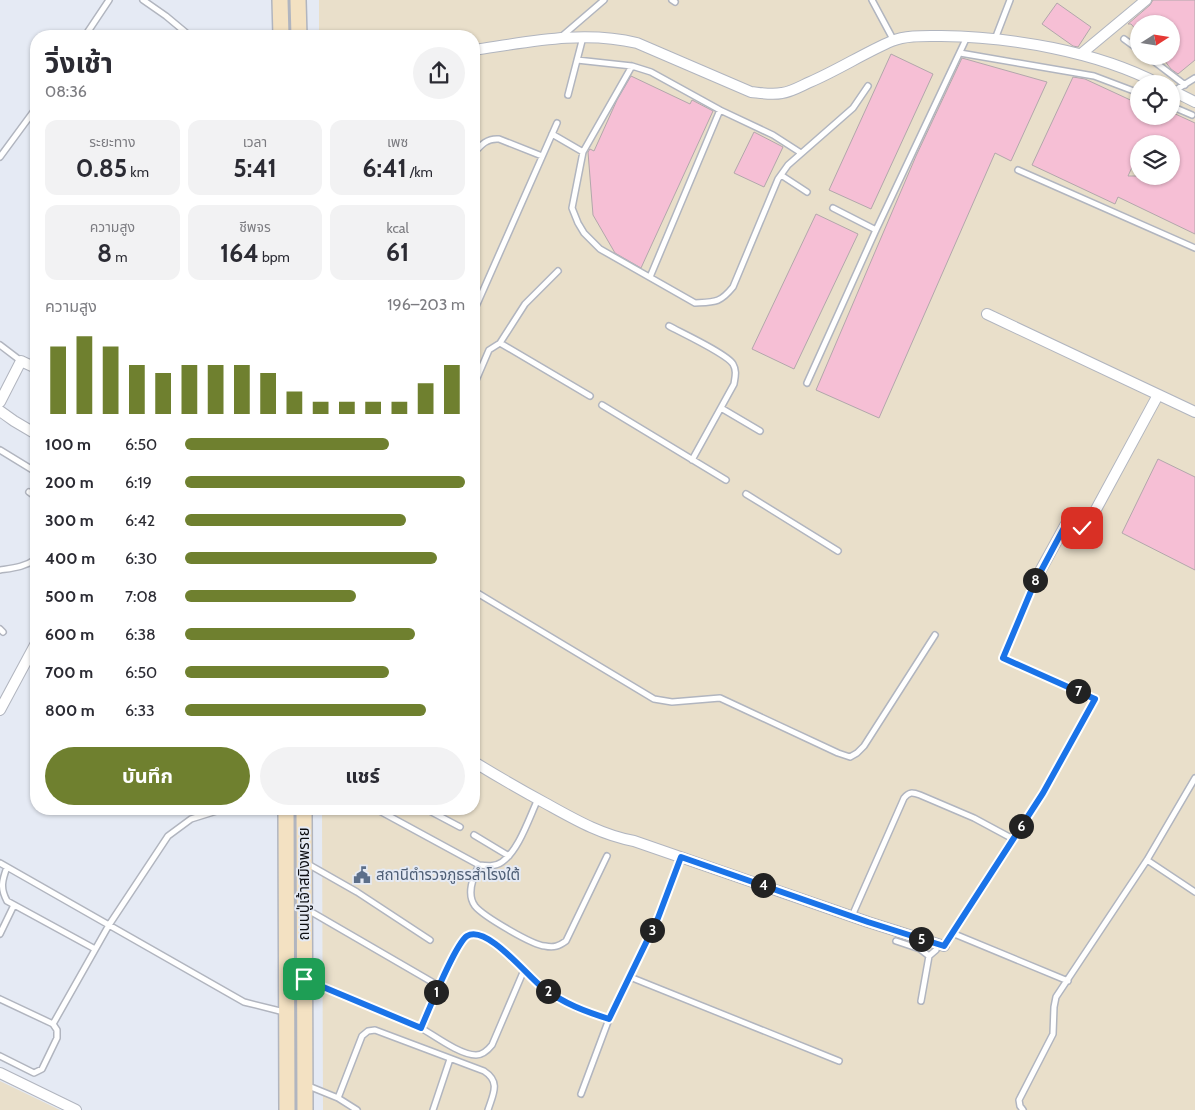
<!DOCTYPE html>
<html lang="th">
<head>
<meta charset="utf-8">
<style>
  :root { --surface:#fff; --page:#f2f2f3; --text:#2b2b33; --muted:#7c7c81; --accent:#6f802f }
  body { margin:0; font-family:Cabin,"Noto Sans Thai",sans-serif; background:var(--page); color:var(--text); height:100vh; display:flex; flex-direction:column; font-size:19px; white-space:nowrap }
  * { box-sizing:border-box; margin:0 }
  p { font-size:16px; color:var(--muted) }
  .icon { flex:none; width:28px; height:28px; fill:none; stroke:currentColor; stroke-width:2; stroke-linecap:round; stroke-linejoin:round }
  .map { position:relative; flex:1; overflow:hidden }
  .drawer { position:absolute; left:30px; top:30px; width:450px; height:785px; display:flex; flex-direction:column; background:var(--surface); border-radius:20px; box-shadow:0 1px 4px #0004 }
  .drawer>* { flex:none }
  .needle { width:32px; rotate:78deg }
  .controls { position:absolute; left:1130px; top:15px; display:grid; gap:10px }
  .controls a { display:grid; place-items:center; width:50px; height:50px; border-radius:50%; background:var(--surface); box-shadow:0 1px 4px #0004; font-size:25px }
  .pin { position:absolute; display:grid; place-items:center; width:42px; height:42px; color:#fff; margin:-21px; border-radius:10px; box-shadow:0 2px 8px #0006 }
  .km { position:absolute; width:25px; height:25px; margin:-12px; border-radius:50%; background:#222; color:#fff; font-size:14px; line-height:25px; text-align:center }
  .round { display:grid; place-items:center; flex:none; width:52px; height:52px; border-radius:26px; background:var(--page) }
  .head { display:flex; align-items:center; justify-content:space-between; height:85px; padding:0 15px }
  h1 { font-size:28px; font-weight:700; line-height:38px }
  .metrics { display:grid; grid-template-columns:repeat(3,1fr); gap:8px; height:85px; padding:5px 15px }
  .metrics div { display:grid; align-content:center; border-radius:12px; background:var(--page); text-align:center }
  .metrics b { font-size:25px; font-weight:700 }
  .metrics small { font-size:14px; font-weight:400 }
  .metrics p { font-size:14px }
  .chart { height:140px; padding:10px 15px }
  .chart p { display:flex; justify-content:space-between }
  .chart svg { width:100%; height:90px; margin-top:5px; stroke:var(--accent); stroke-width:6 }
  .action { display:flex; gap:10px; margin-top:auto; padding:10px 15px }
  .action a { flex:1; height:58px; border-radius:30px; background:var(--accent); color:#fff; font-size:20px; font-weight:700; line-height:58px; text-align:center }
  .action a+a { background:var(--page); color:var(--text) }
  ul { padding:0 15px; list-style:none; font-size:16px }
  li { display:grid; grid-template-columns:80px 60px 1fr; align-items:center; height:38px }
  li i { height:12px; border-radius:6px; background:var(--accent) }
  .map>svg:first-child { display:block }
  .industrial { fill:#e9dfca; fill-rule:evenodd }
  .building { fill:#f6bfd5; stroke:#b2a7ab; fill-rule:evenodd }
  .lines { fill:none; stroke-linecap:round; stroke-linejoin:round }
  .lane-casing { stroke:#b1b5bf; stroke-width:8 }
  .street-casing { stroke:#b1b5bf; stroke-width:12 }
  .secondary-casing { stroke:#b1b5bf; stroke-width:18 }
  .path { stroke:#7a7d84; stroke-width:2; stroke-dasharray:4 4; stroke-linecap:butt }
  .lane { stroke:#fff; stroke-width:5 }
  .street { stroke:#fff; stroke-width:10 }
  .secondary { stroke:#f3e1c2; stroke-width:15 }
  .route-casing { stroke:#fff; stroke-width:10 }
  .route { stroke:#1a73e8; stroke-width:6 }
  .labels { text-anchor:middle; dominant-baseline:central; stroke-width:4; stroke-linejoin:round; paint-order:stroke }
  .service-label { font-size:15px; fill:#4e5e75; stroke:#e5eaf4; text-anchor:start }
  .street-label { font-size:15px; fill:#0d0e12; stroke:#e5eaf4 }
</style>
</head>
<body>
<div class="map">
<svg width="1195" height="1110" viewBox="0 0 1195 1110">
  <rect width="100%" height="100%" fill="#e5eaf4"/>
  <path class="industrial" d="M319 0H1195V1110H323L322 809H474V36H319ZM1139 24H1171V56H1139ZM1139 84H1171V116H1139ZM1139 144H1171V176H1139Z
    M0 1081 60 1110H0Z"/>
  <path class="building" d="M1153 0H1195V60L1178 74 1171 69 1161 56H1171V24H1139V33L1131 24H1128L1150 5Z
    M1057 3 1091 27 1078 47 1073 46 1042 24Z
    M891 54 933 74 871 209 829 190Z
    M962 58 1047 82 1011 161 995 153 879 418 816 390 916 156Z
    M631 76 690 104 692 100 713 111 641 268 615 253 593 215 588 152 590 149 594 151 617 100Z
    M1073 77 1085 79 1139 104V116H1171V112L1195 123V234L1118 197 1115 204 1032 165ZM1139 144H1171V176H1128L1139 152Z
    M754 132 783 147 764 187 734 173Z
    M816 214 858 234 794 369 752 349Z
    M1158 459 1195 477V570L1122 533Z"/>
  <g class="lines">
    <g class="lane-casing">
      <path id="lane" d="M143 0 166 16 190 36
        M672 0 675 2
        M872 0 894 41
        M85 36 109 0
        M561 37 604 0
        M995 39 1010 0
        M1124 39 1139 50
        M960 53 1094 76 1139 93
        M1147 56 1185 85
        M577 60 632 66 651 72 720 110 773 135 801 153
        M632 66 583 152 572 208 578 223 584 233 600 249 695 303C715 302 720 303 733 287L778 179 788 165 853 108 868 86
        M1174 91 1195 78
        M568 95 583 37
        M1171 106 1192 115
        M552 134 583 152
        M474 153C481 145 487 138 499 139L542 156
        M0 157 36 108
        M1018 170 1195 248
        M781 175 807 192
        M833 208 876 230
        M650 277 720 110
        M474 311 557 123
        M669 326C682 333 727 354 733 364 737 371 735 377 734 384L692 460
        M500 343 525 304 558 271
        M0 345 21 361
        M807 383 876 230 967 37
        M474 385 489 350 500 343 590 396
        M602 405 726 480
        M721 408 760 431
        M0 450 36 472
        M29 492 36 497
        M746 494 838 551
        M0 570C13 568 25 567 36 559
        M474 591 654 699 672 702 720 698 838 753 850 757 857 753 864 746 935 635
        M0 629 3 632
        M376 809 479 865C487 866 495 867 502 862 519 850 529 818 538 799
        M426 809 460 827
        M474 835 509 856
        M1147 860 1195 892
        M0 863 244 1002 284 1012
        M306 863 357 892 430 940
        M479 865C473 877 466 894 475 906 483 916 532 945 545 946 554 948 559 946 566 941L607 856
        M7 867C2 881 0 888 7 901L95 949
        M852 916 904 798C909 792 912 792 920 795L974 818 1013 839
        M952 933 1068 981
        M0 934 14 905
        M896 941 920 949 929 956 921 1001
        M929 956 936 950
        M630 977 839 1061
        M307 980 421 1028 439 986 308 910
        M439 986 462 940 469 935 478 934 498 945 542 987 576 1008 609 1019 658 918 681 857
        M0 999 53 1024 57 1030V1038L42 1069 34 1073 0 1056
        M53 1024 109 925 168 836 191 819 223 809
        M421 1028C435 1036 460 1055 476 1055 483 1055 488 1050 492 1045L524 970
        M306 1085 338 1098 362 1036 368 1031 375 1030 484 1071C501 1082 493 1094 488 1110
        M581 1094 609 1019
        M338 1098 357 1110
        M433 1110 450 1059
        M1023 1110 1020 1106 1019 1100 1053 1034 1054 1007 1056 997 1147 860 1195 778"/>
    </g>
    <g class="street-casing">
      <path id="street" d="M474 50C528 42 583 30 637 43L751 92C761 93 772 95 782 93 791 92 801 86 810 82 838 70 864 53 892 41 906 35 926 36 941 36 1011 37 1096 51 1159 84
        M1081 54 1146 0
        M1171 90 1195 102
        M987 314 1195 412
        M0 402 21 361 36 368
        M0 411 14 421 36 434
        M1033 584 1066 524 1071 522 1082 528 1087 526 1158 395
        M0 710 36 643
        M474 762C497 776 521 790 545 803 574 819 601 835 634 841L868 922 944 946
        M0 1073 76 1110"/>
    </g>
    <g class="secondary-casing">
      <path id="secondary" d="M280 0 281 36
        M298 0 299 36
        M286 809 287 1110
        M304 809 305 1110"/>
    </g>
    <path class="path" d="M1018 832 1043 793 1095 699 1003 658 1030 593
      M957 926 1008 846"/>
    <use href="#lane" class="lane"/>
    <use href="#street" class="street"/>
    <use href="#secondary" class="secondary"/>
  </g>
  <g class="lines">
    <g class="route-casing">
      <path id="route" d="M304 979 421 1028C428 1012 455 944 467 936 487 924 528 977 543 988 565 1004 584 1011 609 1019L658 918 681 857 868 922 944 946 1043 793 1095 699 1003 658 1034 584 1066 524 1071 522 1082 528"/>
    </g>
    <use href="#route" class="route"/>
  </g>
  <defs>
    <g id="civic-bare" transform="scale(1.35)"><path d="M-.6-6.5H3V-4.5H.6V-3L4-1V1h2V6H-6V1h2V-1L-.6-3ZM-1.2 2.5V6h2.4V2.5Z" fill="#5c6f8a" stroke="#e5eaf4" stroke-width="2.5" paint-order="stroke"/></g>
  </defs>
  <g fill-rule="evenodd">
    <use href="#civic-bare" x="362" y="875"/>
  </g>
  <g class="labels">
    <g class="service-label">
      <text x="376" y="875">สถานีตำรวจภูธรสำโรงใต้</text>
    </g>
    <g class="street-label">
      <text transform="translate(304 884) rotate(-90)">ถนนปู่เจ้าสมิงพราย</text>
    </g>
  </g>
</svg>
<div class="controls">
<a><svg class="needle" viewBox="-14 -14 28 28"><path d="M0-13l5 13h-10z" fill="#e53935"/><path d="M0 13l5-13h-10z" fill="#7c7c81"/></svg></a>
<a><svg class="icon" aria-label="locate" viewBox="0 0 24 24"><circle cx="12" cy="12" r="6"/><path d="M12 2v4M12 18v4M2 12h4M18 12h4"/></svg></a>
<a><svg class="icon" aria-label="layers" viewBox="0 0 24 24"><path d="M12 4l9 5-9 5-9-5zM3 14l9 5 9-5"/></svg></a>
</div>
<div class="pin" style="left:304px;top:979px;background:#1e9e55"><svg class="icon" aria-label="arrive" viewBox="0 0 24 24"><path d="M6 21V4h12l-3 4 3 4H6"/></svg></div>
<div class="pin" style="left:1082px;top:528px;background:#d93025"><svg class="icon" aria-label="check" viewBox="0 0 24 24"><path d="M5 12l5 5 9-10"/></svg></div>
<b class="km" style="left:436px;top:992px">1</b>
<b class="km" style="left:548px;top:991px">2</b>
<b class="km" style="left:652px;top:930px">3</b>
<b class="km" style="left:763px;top:885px">4</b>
<b class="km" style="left:921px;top:939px">5</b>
<b class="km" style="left:1021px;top:826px">6</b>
<b class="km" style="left:1078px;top:691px">7</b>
<b class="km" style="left:1035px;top:580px">8</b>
<section class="drawer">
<div class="head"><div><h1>วิ่งเช้า</h1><p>08:36</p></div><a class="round"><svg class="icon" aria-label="share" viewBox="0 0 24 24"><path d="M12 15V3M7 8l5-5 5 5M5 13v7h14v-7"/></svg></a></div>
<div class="metrics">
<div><p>ระยะทาง</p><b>0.85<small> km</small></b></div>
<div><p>เวลา</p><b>5:41</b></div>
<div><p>เพซ</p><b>6:41<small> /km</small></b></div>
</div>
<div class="metrics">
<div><p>ความสูง</p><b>8<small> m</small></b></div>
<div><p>ชีพจร</p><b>164<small> bpm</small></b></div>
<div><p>kcal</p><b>61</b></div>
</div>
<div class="chart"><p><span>ความสูง</span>196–203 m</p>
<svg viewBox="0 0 160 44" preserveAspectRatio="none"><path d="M5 44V11M15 44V6M25 44V11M35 44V20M45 44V24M55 44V20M65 44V20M75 44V20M85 44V24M95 44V33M105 44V38M115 44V38M125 44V38M135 44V38M145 44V29M155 44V20"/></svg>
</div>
<ul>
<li><b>100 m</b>6:50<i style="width:73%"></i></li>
<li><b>200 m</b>6:19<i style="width:100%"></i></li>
<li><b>300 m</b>6:42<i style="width:79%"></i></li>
<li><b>400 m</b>6:30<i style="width:90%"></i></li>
<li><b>500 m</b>7:08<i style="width:61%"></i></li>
<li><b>600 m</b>6:38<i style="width:82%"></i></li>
<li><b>700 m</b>6:50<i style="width:73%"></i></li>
<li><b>800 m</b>6:33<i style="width:86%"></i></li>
</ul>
<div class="action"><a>บันทึก</a><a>แชร์</a></div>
</section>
</div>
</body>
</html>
